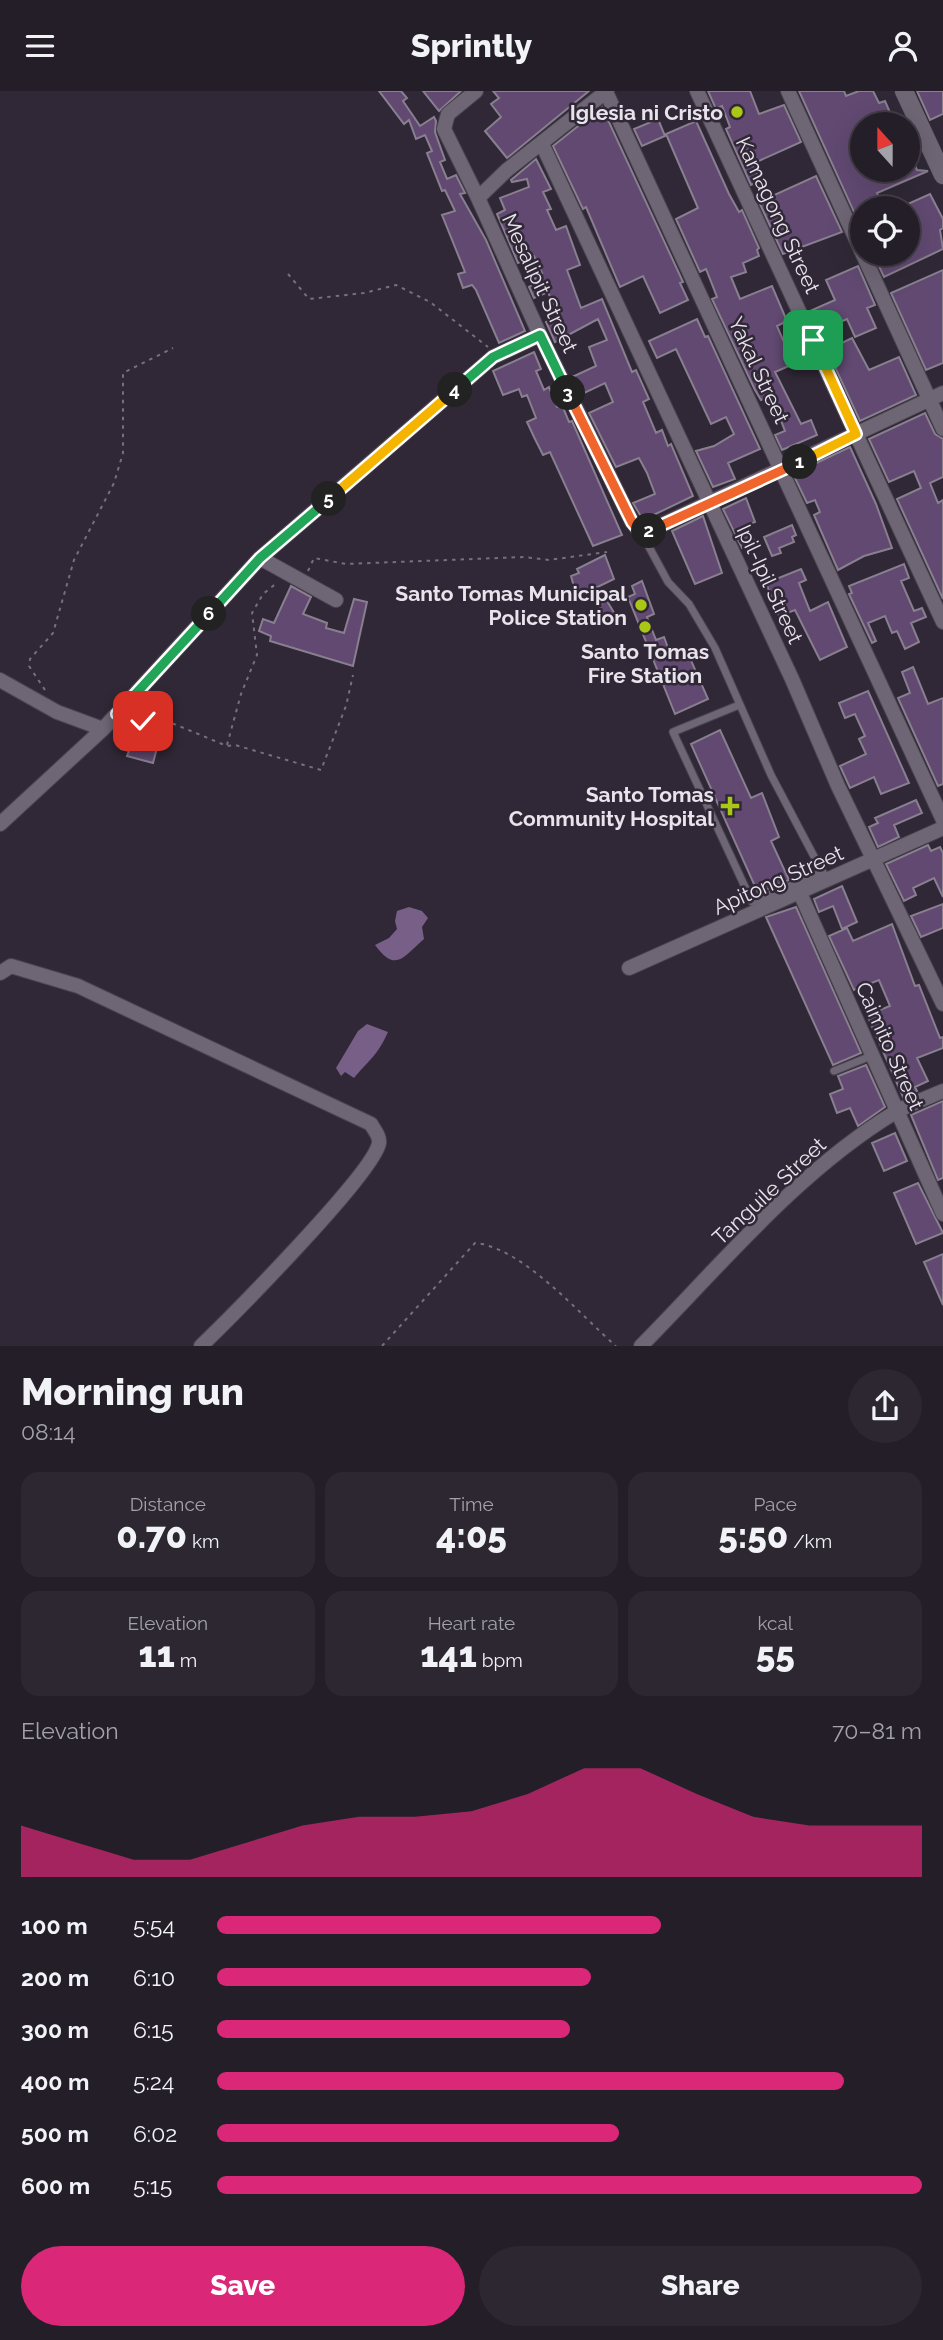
<!DOCTYPE html>
<html lang="en">
<head>
<meta charset="utf-8">
<style>
  :root { --surface:#241e28; --page:#2c2730; --text:#f1f3f6; --muted:#a3a2a8; --line:#413c45; --accent:#db2777 }
  body { margin:0; font-family:Raleway,sans-serif; background:var(--page); color:var(--text); height:100vh; display:flex; flex-direction:column; font-size:26px; white-space:nowrap }
  * { box-sizing:border-box; margin:0 }
  p { font-size:23px; color:var(--muted) }
  .icon { flex:none; width:38px; height:38px; fill:none; stroke:currentColor; stroke-width:2; stroke-linecap:round; stroke-linejoin:round }
  .map { position:relative; height:1255px; overflow:hidden }
  .panel { display:flex; flex-direction:column; background:var(--surface); flex:1 }
  .panel>* { flex:none }
  .needle { width:46px; rotate:339deg }
  .controls { position:absolute; left:850px; top:21px; display:grid; gap:14px }
  .controls a { display:grid; place-items:center; width:70px; height:70px; border-radius:50%; background:var(--surface); box-shadow:0 7px 28px #0002,0 0 0 2px var(--line); font-size:35px }
  .pin { position:absolute; display:grid; place-items:center; width:60px; height:60px; color:#fff; margin:-30px; border-radius:14px; box-shadow:0 4px 10px #0006 }
  .km { position:absolute; width:35px; height:35px; margin:-18px; border-radius:50%; background:#222; color:#fff; font-size:19px; line-height:35px; text-align:center }
  .round { display:grid; place-items:center; flex:none; width:74px; height:74px; border-radius:37px; background:var(--page) }
  .head { display:flex; align-items:center; justify-content:space-between; height:119px; padding:0 21px }
  h1 { font-size:38px; font-weight:800; line-height:52px }
  .figures { display:grid; grid-template-columns:repeat(3,1fr); gap:10px; height:119px; padding:7px 21px }
  .figures div { display:grid; align-content:center; border-radius:18px; background:var(--page); text-align:center }
  .figures b { font-size:35px; font-weight:800 }
  .figures small { font-size:19px; font-weight:400 }
  .figures p { font-size:19px }
  .chart { height:196px; padding:14px 21px }
  .chart p { display:flex; justify-content:space-between }
  .chart svg { width:100%; height:126px; margin-top:7px; fill:var(--accent); opacity:.7 }
  .button { display:flex; gap:14px; margin-top:auto; padding:14px 21px }
  .button a { flex:1; height:80px; border-radius:42px; background:var(--accent); color:#fff; font-size:28px; font-weight:800; line-height:80px; text-align:center }
  .button a+a { background:var(--page); color:var(--text) }
  ul { padding:0 21px; list-style:none; font-size:23px }
  li { display:grid; grid-template-columns:112px 84px 1fr; align-items:center; height:52px }
  li i { height:18px; border-radius:9px; background:var(--accent) }
  header { display:flex; justify-content:space-between; align-items:center; height:91px; padding:0 21px; background:var(--surface); font-size:32px; font-weight:800 }
  .map>svg:first-child { display:block }
  .water { fill:#775f88 }
  .building { fill:#614971; stroke:#887f8f; stroke-width:2 }
  .lines { fill:none; stroke-linecap:round; stroke-linejoin:round }
  .lane-casing { stroke:#4a444f; stroke-width:9 }
  .street-casing { stroke:#4a444f; stroke-width:16 }
  .secondary-casing { stroke:#4a444f; stroke-width:19 }
  .path { stroke:#77707c; stroke-width:2; stroke-dasharray:3.5 5; stroke-linecap:butt }
  .lane { stroke:#6e6575; stroke-width:7 }
  .street { stroke:#6e6575; stroke-width:14 }
  .secondary { stroke:#6e6575; stroke-width:18 }
  .split-1-casing { stroke:#fff; stroke-width:14 }
  .split-2-casing { stroke:#fff; stroke-width:14 }
  .split-3-casing { stroke:#fff; stroke-width:14 }
  .split-4-casing { stroke:#fff; stroke-width:14 }
  .split-5-casing { stroke:#fff; stroke-width:14 }
  .split-6-casing { stroke:#fff; stroke-width:14 }
  .split-7-casing { stroke:#fff; stroke-width:14 }
  .split-1 { stroke:#f5b400; stroke-width:9 }
  .split-2 { stroke:#f0652b; stroke-width:9 }
  .split-3 { stroke:#f0652b; stroke-width:9 }
  .split-4 { stroke:#22a559; stroke-width:9 }
  .split-5 { stroke:#f5b400; stroke-width:9 }
  .split-6 { stroke:#22a559; stroke-width:9 }
  .split-7 { stroke:#22a559; stroke-width:9 }
  .poi-dot { fill:#aac717; stroke:#302836; stroke-width:2.5 }
  .labels { text-anchor:middle; dominant-baseline:central; stroke-width:5; stroke-linejoin:round; paint-order:stroke }
  .poi-label { font-size:21px; font-weight:bold; fill:#e9e4ec; stroke:#302836; text-anchor:end }
  .street-label { font-size:21px; fill:#e9e4ec; stroke:#302836 }
</style>
</head>
<body>
<header><svg class="icon" aria-label="menu" viewBox="0 0 24 24"><path d="M4 6h16M4 12h16M4 18h16"/></svg>Sprintly<svg class="icon" aria-label="person" viewBox="0 0 24 24"><circle cx="12" cy="8" r="4"/><path d="M4 21q1-7 8-7t8 7"/></svg></header>
<div class="map">
<svg width="943" height="1255" viewBox="0 0 943 1255">
  <rect width="100%" height="100%" fill="#302836"/>
  <path class="water" d="M409 816 422 820 428 827 422 836 424 848C404 865 396 883 375 854L389 847 397 838 395 830 397 820Z
    M367 933 388 941C378 964 369 969 354 987L345 981 341 985 336 977 358 940Z"/>
  <path class="building" d="M379 0H401L407 7 403 10 420 35 434 26 436 30 435 41 445 69 440 71 447 88 456 84 465 102 460 103 486 149 525 240 499 252 476 199 472 194 463 197 458 183 465 181 442 124 455 120 445 99 442 100 427 62 432 60 425 44 416 48 409 29 404 33Z
    M423 0H461L439 20Z
    M493 0H589L507 67 485 40 501 26 491 13 499 7Z
    M708 0H750L759 23 784 14 801 51 752 73 760 90 751 94 726 38 730 36 722 15 716 18Z
    M799 0H844L846 5 859 0H873L879 12 885 10 895 33H863V79H908V59L917 79 928 80 877 102 884 117H863V130L859 132Z
    M917 0H943V23L930 29Z
    M602 16 683 191 680 192 688 209 660 222 643 185 620 196 586 116 583 118 553 55Z
    M658 28 665 45 642 55 634 38Z
    M696 30 729 103 739 121 742 119 759 157 757 159 759 165 743 172 746 181 731 186 740 208 772 195 787 230 777 235 786 256 798 251 805 268 775 281 801 333 811 329 817 344 782 359 775 344 785 340 771 305 761 309 755 299 712 208 717 206 706 178 700 181 676 128 698 117 666 43Z
    M536 68 551 98 543 101 551 118 547 119 556 139 566 135 580 174 567 179 581 217 602 208 632 281 636 279 649 308 643 311 656 342 662 339 668 355 671 353 693 405 643 429 633 412 655 403 647 382 639 367 616 376 589 322 613 311 605 292 580 304 572 286 596 275 589 256 607 249 598 228 555 251 546 231 558 226 548 201 534 207 529 196 537 192 534 185 542 182 534 165 518 172 497 123 505 119 500 107 529 96 527 88 512 91 511 89Z
    M816 85 842 141 783 163 759 111Z
    M930 103 943 128V137L940 139 943 158 884 186 875 167 883 163H908V113Z
    M858 175 875 214 867 217 876 237 855 246 847 228 819 240 810 220 835 209 826 189Z
    M943 179V272L926 279 891 202Z
    M697 228 705 246 708 245 760 358 728 372 735 388 713 396 696 360 714 355 734 343 726 326 711 333 676 258 657 267 649 250Z
    M852 247 869 279 899 266 916 304 860 330 827 259Z
    M534 261 541 278 536 280 544 299 549 296 557 316 562 314 569 331 572 330 622 444 593 455 550 361 543 364 534 346 527 331 536 327 527 304 522 306 519 298 503 304 493 280Z
    M925 322 935 343 943 348V386L930 392 938 412 943 409V508L897 408 921 397 914 380 889 391 869 348Z
    M850 356 876 413 892 457 864 465 838 479 814 424 820 421 815 409 807 412 793 383Z
    M746 407 755 431 747 434 755 452 742 457 723 418Z
    M703 425 722 482 695 493 672 440Z
    M792 434 796 444 792 446 794 451 779 457 781 462 772 465 764 446Z
    M605 464 614 488 577 506 571 485 579 482 577 478Z
    M904 473 909 487 901 490 914 520 922 517 926 526 911 532 919 551 905 558 897 540 892 542 885 525 868 532 876 550 872 552 849 503 852 502 849 495Z
    M801 478 806 489 799 492 810 520 828 511 847 556 820 569 795 519 779 525 766 492Z
    M642 490 654 523 647 526 656 549 664 546 671 565 686 558 708 608 675 623 628 506 635 503 632 495Z
    M291 495 311 506 303 523 327 532 326 537 344 542 354 508 367 511 353 575 270 550 271 545 259 540 263 528 274 532Z
    M607 510 619 530 610 535 607 528 594 534 590 526 602 520 599 514Z
    M913 576 928 613 943 607V693L938 695 898 607 910 602 902 581Z
    M868 600 909 692 881 703 874 686 850 697 840 675 866 663 859 648 865 645 855 623 845 627 839 612Z
    M150 631 163 634 153 672 127 665 129 660 121 658 127 637 147 642Z
    M720 639 751 707 762 702 779 746 771 750 789 789 758 802 691 653Z
    M916 709 922 722 894 734 899 746 878 756 869 736 878 732 875 727Z
    M928 754 931 760 940 756 943 762V806L934 787 913 797 916 804 904 810 886 773Z
    M842 795 857 831 842 838 833 815 819 821 814 808Z
    M943 813V837L921 846 911 825Z
    M796 816 861 962 833 974 766 826Z
    M892 833 915 895 919 894 940 947 943 946V957L917 967 928 990 915 996 917 1000 903 1006 867 924 890 915 879 889 854 899 829 845 847 837 853 850Z
    M866 974 885 1016 858 1035 850 1017 837 1022 830 1003 843 998 838 985Z
    M943 1010V1087L938 1089 911 1024Z
    M895 1042 907 1070 884 1080 872 1052Z
    M918 1092 943 1142 916 1153 894 1102Z
    M943 1163V1214L924 1171Z"/>
  <g class="lines">
    <g class="lane-casing">
      <path id="lane" d="M642 443 668 491 689 513 715 557 771 684 827 790
        M739 614 673 641 752 811 823 781
        M834 980 871 965"/>
    </g>
    <g class="street-casing">
      <path id="street" d="M476 0 448 23 444 38 478 107
        M607 0 507 79 478 107 540 244 632 431 642 443 943 302
        M697 0 943 531
        M788 0 943 338
        M606 1 943 729
        M542 53 792 588 838 695 943 913
        M260 467 336 509
        M0 589 57 621 103 638
        M0 733 103 638 260 467 493 266 540 244
        M800 802 943 1123
        M629 877 943 737
        M0 882 11 875 78 895 371 1033C374 1039 380 1045 379 1052 374 1082 230 1227 201 1255
        M641 1255C720 1175 797 1081 894 1022 909 1013 927 1007 943 1000"/>
    </g>
    <g class="secondary-casing">
      <path id="secondary" d="M904 0 943 84"/>
    </g>
    <path class="path" d="M288 183 309 208 364 202 396 194 430 211 488 256
      M308 480 314 467 346 473 524 466 549 469 607 461
      M45 599 29 575 30 568 53 542 74 469 114 392 123 362V282L173 257
      M131 629 162 628 227 655 235 654 321 679 346 615 353 584
      M227 654 241 603 257 564 252 522 263 503 278 491
      M382 1255 475 1152C524 1157 580 1224 616 1255"/>
    <use href="#lane" class="lane"/>
    <use href="#street" class="street"/>
    <use href="#secondary" class="secondary"/>
  </g>
  <g class="lines">
    <g class="split-1-casing">
      <path id="split-1" d="M800 371 856 343 813 249"/>
    </g>
    <g class="split-2-casing">
      <path id="split-2" d="M649 440 800 371"/>
    </g>
    <g class="split-3-casing">
      <path id="split-3" d="M568 302 632 431 642 443 649 440"/>
    </g>
    <g class="split-4-casing">
      <path id="split-4" d="M455 299 493 266 540 244 568 302"/>
    </g>
    <g class="split-5-casing">
      <path id="split-5" d="M329 408 455 299"/>
    </g>
    <g class="split-6-casing">
      <path id="split-6" d="M209 523 260 467 329 408"/>
    </g>
    <g class="split-7-casing">
      <path id="split-7" d="M143 630 126 628 117 623 209 523"/>
    </g>
    <use href="#split-1" class="split-1"/>
    <use href="#split-2" class="split-2"/>
    <use href="#split-3" class="split-3"/>
    <use href="#split-4" class="split-4"/>
    <use href="#split-5" class="split-5"/>
    <use href="#split-6" class="split-6"/>
    <use href="#split-7" class="split-7"/>
  </g>
  <g class="poi-dot">
    <circle cx="737" cy="21" r="7"/>
    <circle cx="641" cy="514" r="7"/>
    <circle cx="645" cy="536" r="7"/>
    <path d="M726.5 704.5h7v7h7v7h-7v7h-7v-7h-7v-7h7z"/>
  </g>
  <g class="labels">
    <g class="poi-label">
      <text x="723" y="21">Iglesia ni Cristo</text>
      <text x="627" y="502">Santo Tomas Municipal<tspan x="627" dy="24">Police Station</tspan></text>
      <text x="645" y="560" text-anchor="middle">Santo Tomas<tspan x="645" dy="24">Fire Station</tspan></text>
      <text x="714" y="703">Santo Tomas<tspan x="714" dy="24">Community Hospital</tspan></text>
    </g>
    <g class="street-label">
      <text transform="translate(778 124) rotate(65)">Kamagong Street</text>
      <text transform="translate(540 192) rotate(65)">Mesalipit Street</text>
      <text transform="translate(759 279) rotate(65)">Yakal Street</text>
      <text transform="translate(770 493) rotate(65)">Ipil-Ipil Street</text>
      <text transform="translate(778 789) rotate(-24)">Apitong Street</text>
      <text transform="translate(890 955) rotate(66)">Caimito Street</text>
      <text transform="translate(769 1100) rotate(-43)">Tanguile Street</text>
    </g>
  </g>
</svg>
<div class="controls">
<a><svg class="needle" viewBox="-14 -14 28 28"><path d="M0-13l5 13h-10z" fill="#e53935"/><path d="M0 13l5-13h-10z" fill="#a3a2a8"/></svg></a>
<a><svg class="icon" aria-label="locate" viewBox="0 0 24 24"><circle cx="12" cy="12" r="6"/><path d="M12 2v4M12 18v4M2 12h4M18 12h4"/></svg></a>
</div>
<div class="pin" style="left:813px;top:249px;background:#1e9e55"><svg class="icon" aria-label="arrive" viewBox="0 0 24 24"><path d="M6 21V4h12l-3 4 3 4H6"/></svg></div>
<div class="pin" style="left:143px;top:630px;background:#d93025"><svg class="icon" aria-label="check" viewBox="0 0 24 24"><path d="M5 12l5 5 9-10"/></svg></div>
<b class="km" style="left:800px;top:371px">1</b>
<b class="km" style="left:649px;top:440px">2</b>
<b class="km" style="left:568px;top:302px">3</b>
<b class="km" style="left:455px;top:299px">4</b>
<b class="km" style="left:329px;top:408px">5</b>
<b class="km" style="left:209px;top:523px">6</b>
</div>
<section class="panel">
<div class="head"><div><h1>Morning run</h1><p>08:14</p></div><a class="round"><svg class="icon" aria-label="share" viewBox="0 0 24 24"><path d="M12 15V3M7 8l5-5 5 5M5 13v7h14v-7"/></svg></a></div>
<div class="figures">
<div><p>Distance</p><b>0.70<small> km</small></b></div>
<div><p>Time</p><b>4:05</b></div>
<div><p>Pace</p><b>5:50<small> /km</small></b></div>
</div>
<div class="figures">
<div><p>Elevation</p><b>11<small> m</small></b></div>
<div><p>Heart rate</p><b>141<small> bpm</small></b></div>
<div><p>kcal</p><b>55</b></div>
</div>
<div class="chart"><p><span>Elevation</span>70–81 m</p>
<svg viewBox="0 0 160 44" preserveAspectRatio="none"><path d="M0 44V26L10 32L20 38L30 38L40 32L50 26L60 23L70 23L80 21L90 15L100 6L110 6L120 15L130 23L140 26L150 26L160 26V44z"/></svg>
</div>
<ul>
<li><b>100 m</b>5:54<i style="width:63%"></i></li>
<li><b>200 m</b>6:10<i style="width:53%"></i></li>
<li><b>300 m</b>6:15<i style="width:50%"></i></li>
<li><b>400 m</b>5:24<i style="width:89%"></i></li>
<li><b>500 m</b>6:02<i style="width:57%"></i></li>
<li><b>600 m</b>5:15<i style="width:100%"></i></li>
</ul>
<div class="button"><a>Save</a><a>Share</a></div>
</section>
</body>
</html>
